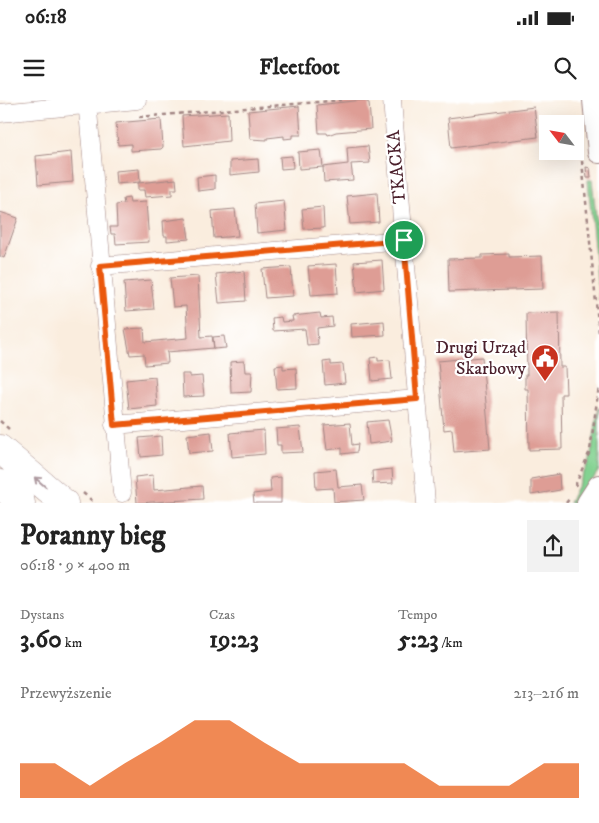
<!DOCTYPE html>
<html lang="pl">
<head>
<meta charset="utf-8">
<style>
  :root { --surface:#fff; --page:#f2f2f2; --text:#222; --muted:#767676; --accent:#ea580c }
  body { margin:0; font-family:"IM FELL DW Pica",serif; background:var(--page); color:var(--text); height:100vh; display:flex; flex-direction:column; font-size:19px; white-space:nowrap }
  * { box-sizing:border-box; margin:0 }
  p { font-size:16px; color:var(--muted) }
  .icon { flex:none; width:28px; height:28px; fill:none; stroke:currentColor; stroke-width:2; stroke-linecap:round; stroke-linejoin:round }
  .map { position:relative; height:403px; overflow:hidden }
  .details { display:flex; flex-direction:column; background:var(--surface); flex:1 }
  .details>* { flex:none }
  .needle { width:32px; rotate:301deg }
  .tools { position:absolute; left:539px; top:15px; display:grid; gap:10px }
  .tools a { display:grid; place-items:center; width:45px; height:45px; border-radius:0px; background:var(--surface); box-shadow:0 5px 20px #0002; font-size:25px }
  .pin { position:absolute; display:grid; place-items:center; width:42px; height:42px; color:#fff; margin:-21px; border:2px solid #fff; border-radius:50%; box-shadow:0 1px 5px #0007 }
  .round { display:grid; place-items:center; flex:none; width:52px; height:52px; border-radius:0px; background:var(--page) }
  .overview { display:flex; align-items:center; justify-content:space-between; height:85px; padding:0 20px }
  h1 { font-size:28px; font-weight:700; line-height:38px }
  .metrics { display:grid; grid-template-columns:repeat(3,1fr); gap:8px; height:85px; padding:5px 20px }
  .metrics div { display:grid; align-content:center }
  .metrics b { font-size:25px; font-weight:700 }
  .metrics small { font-size:14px; font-weight:400 }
  .metrics p { font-size:14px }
  .chart { height:140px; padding:10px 20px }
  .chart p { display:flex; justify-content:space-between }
  .chart svg { width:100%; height:90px; margin-top:5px; fill:var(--accent); opacity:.7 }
  .status { display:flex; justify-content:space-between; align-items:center; height:35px; padding:0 25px; background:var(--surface); direction:ltr }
  .status svg { height:14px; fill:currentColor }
  header { display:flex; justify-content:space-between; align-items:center; height:65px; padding:0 20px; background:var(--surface); font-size:22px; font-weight:700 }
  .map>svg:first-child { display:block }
  .green { fill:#83d291; stroke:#66785e }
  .building { fill:#de9d95 }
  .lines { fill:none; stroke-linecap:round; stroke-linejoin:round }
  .minor-casing { stroke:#a28684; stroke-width:19 }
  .tertiary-casing { stroke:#a28684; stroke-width:24 }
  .primary-casing { stroke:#a28684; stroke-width:29 }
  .path { stroke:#a28684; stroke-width:2.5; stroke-dasharray:4 4; stroke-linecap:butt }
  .minor { stroke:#fff; stroke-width:18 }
  .tertiary { stroke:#fff; stroke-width:22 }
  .primary { stroke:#fff; stroke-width:28 }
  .oneway { stroke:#ae9aa0 }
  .route-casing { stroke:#fff; stroke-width:10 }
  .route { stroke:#ea580c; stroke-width:6 }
  .labels { text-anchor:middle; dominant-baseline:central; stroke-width:4.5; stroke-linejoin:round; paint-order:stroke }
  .street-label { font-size:18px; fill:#4a1f2b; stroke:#fff }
  .poi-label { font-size:18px; fill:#4a1f2b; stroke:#fff; text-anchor:end }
</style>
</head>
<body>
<div class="status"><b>06:18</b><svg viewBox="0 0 49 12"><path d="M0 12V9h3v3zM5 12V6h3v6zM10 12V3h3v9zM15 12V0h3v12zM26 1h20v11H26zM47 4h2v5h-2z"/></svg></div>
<header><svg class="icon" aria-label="menu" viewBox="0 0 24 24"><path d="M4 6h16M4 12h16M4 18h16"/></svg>Fleetfoot<svg class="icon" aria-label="search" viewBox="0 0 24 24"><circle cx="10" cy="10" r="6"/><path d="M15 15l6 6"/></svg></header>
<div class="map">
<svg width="599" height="403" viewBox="0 0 599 403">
  <rect width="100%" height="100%" fill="#fff"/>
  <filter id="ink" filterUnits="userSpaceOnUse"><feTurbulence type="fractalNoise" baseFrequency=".02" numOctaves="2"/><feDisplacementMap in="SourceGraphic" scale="10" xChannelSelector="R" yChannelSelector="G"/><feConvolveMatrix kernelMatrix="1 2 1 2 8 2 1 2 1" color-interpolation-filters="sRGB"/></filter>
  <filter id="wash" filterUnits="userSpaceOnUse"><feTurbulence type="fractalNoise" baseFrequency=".0096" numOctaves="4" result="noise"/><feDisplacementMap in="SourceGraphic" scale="20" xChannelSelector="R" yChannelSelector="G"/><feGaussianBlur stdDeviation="1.12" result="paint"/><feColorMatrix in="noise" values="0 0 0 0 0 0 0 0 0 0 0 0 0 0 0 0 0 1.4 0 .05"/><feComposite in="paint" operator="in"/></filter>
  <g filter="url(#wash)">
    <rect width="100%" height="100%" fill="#faedde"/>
    <path class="green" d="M588 80H592L599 146V200Z
      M599 308V370L578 403H569L590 360Z"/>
    <g id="blocks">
      <path class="building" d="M363 0 369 3 371 29 336 32 328 35 327 33H319L317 5Z
        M299 6 301 35H293V38L284 39V36L267 38V40L250 39 248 11Z
        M534 7 538 37 451 48 448 18Z
        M228 13 229 41 184 46 182 16Z
        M161 19 163 47 161 49 131 51V44L118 45 116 23Z
        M368 46 370 63 351 64 353 80 324 82 323 67 348 64 347 48Z
        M321 50 323 67 299 69 298 52Z
        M71 52 73 82 38 85 36 56Z
        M292 56 293 68 281 69 280 57Z
        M258 59 259 72 230 75V61Z
        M586 67 590 68 591 78H587Z
        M139 69 140 82 116 84 115 71Z
        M215 75V89L198 91 197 77Z
        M176 79 177 89H172V95L145 97 144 90H138V83Z
        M377 93 379 122 350 124 347 96Z
        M129 98 130 103 146 102 149 142 116 144 115 134H111L110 127H117L116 105 124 104 123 99Z
        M284 101 287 130 257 133 255 104Z
        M323 107 324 128 304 129 302 109Z
        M235 109 238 136 214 138 212 111Z
        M0 112 18 118 4 158 0 156Z
        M186 118 189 139 167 141V136H164L163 121Z
        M509 154V157L542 156 543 189 449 192 448 159 482 158V155Z
        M382 160 384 189 357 192 354 162Z
        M336 164 338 193 311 195 308 166Z
        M291 167 293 196 265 198 262 169Z
        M244 171 246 201 219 203 216 174Z
        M198 176 201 237 212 236 214 248 167 252 168 263 145 265 144 254 130 255 125 229 144 228 145 242 188 238 186 206 173 207 170 178Z
        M151 180 154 209 126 211 124 182Z
        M559 212 560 267H565L566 294H561L562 349 529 350 528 289H525V275H527L526 213Z
        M320 213 321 218 332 217 333 226 317 228 318 244 307 245 305 229 273 231 272 218 281 217 282 222 293 221 292 216Z
        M384 221 385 235 352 237 351 224Z
        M224 236 226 248 214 249 213 237Z
        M378 257V261L390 260 392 279 372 281 370 258Z
        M482 257 490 349 454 352 452 329 444 330 438 261Z
        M244 261 245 272H252L251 292 231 293 230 262Z
        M331 261V265L343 264 345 283 325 285 323 262Z
        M283 265V269L296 268 297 288 277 289 275 266Z
        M182 274H190V277L202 276 204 296 183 297Z
        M155 277 157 306 129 309 126 280Z
        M388 320 392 341 369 344 367 322Z
        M350 323 352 345 358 344 357 352 342 354V348L327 350 324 325Z
        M300 327 303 352 281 353V345H277L276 329Z
        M264 330 265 354 232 357 230 333Z
        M211 332 213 351 189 353 187 335Z
        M161 336 162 355 141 357 139 338Z
        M336 369 338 387 362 385 364 400 334 402 333 388 316 389 315 371Z
        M392 369 393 383 373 384 372 371Z
        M559 374 560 390 531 395V379Z
        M153 375 154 390 202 386 203 399 137 403 135 377Z
        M281 377V403H254L253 394 271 392 270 378Z"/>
    </g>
  </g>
  <g filter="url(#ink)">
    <use href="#blocks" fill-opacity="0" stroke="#a28684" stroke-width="1"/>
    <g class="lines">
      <g class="minor-casing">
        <path id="minor" d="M87 0 122 393
          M392 0 426 403
          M0 13 137 0
          M100 166 403 140
          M114 325 417 299"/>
      </g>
      <g class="tertiary-casing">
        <path id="tertiary" d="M594 0 599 52
          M588 403 599 386"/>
      </g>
      <g class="primary-casing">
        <path id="primary" d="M0 349 64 403
          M0 384 21 403"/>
      </g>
      <path class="path" d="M139 17 342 0
        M582 61 599 233
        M0 321 9 329
        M575 386 590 351 599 286
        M83 393 95 403
        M566 403 570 398"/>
      <use href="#minor" class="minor"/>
      <use href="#tertiary" class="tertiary"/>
      <use href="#primary" class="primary"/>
    </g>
    <defs><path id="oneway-shaft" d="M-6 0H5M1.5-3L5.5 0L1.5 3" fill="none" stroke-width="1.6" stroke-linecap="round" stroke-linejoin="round" transform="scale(1.25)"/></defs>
    <use class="oneway" href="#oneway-shaft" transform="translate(40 382) rotate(-139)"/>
  </g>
  <g class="lines" filter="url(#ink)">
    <g class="route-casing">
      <path id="route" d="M404 140 417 299 114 325 100 166Z"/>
    </g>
    <use href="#route" class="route"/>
  </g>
  <defs>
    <g id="civic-pin" transform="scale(1.4375)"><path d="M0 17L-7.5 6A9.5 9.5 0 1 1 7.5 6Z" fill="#c8321e" stroke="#fff"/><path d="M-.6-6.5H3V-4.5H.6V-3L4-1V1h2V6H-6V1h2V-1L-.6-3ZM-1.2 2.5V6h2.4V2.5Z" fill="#fff"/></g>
  </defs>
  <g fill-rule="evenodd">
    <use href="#civic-pin" x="545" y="258"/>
  </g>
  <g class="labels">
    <g class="street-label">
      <text transform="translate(397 67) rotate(-95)">TKACKA</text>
    </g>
    <g class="poi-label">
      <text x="526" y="248">Drugi Urząd<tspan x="526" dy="21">Skarbowy</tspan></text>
    </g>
  </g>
</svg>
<div class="tools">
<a><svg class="needle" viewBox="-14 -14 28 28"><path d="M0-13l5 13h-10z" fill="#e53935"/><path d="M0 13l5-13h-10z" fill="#767676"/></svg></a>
</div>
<div class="pin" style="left:404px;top:140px;background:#1e9e55"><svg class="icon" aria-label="arrive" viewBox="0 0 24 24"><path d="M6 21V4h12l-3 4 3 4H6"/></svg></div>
</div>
<section class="details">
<div class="overview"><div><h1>Poranny bieg</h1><p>06:18 · 9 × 400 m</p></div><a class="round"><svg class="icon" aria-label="share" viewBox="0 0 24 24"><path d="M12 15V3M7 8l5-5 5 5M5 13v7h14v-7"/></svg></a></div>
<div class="metrics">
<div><p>Dystans</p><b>3.60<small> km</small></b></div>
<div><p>Czas</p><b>19:23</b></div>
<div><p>Tempo</p><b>5:23<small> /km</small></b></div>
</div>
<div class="chart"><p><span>Przewyższenie</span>213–216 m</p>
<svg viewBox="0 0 160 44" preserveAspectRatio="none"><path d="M0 44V27L10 27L20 38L30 27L40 17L50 6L60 6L70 17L80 27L90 27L100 27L110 27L120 38L130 38L140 38L150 27L160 27V44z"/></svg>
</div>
</section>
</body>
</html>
